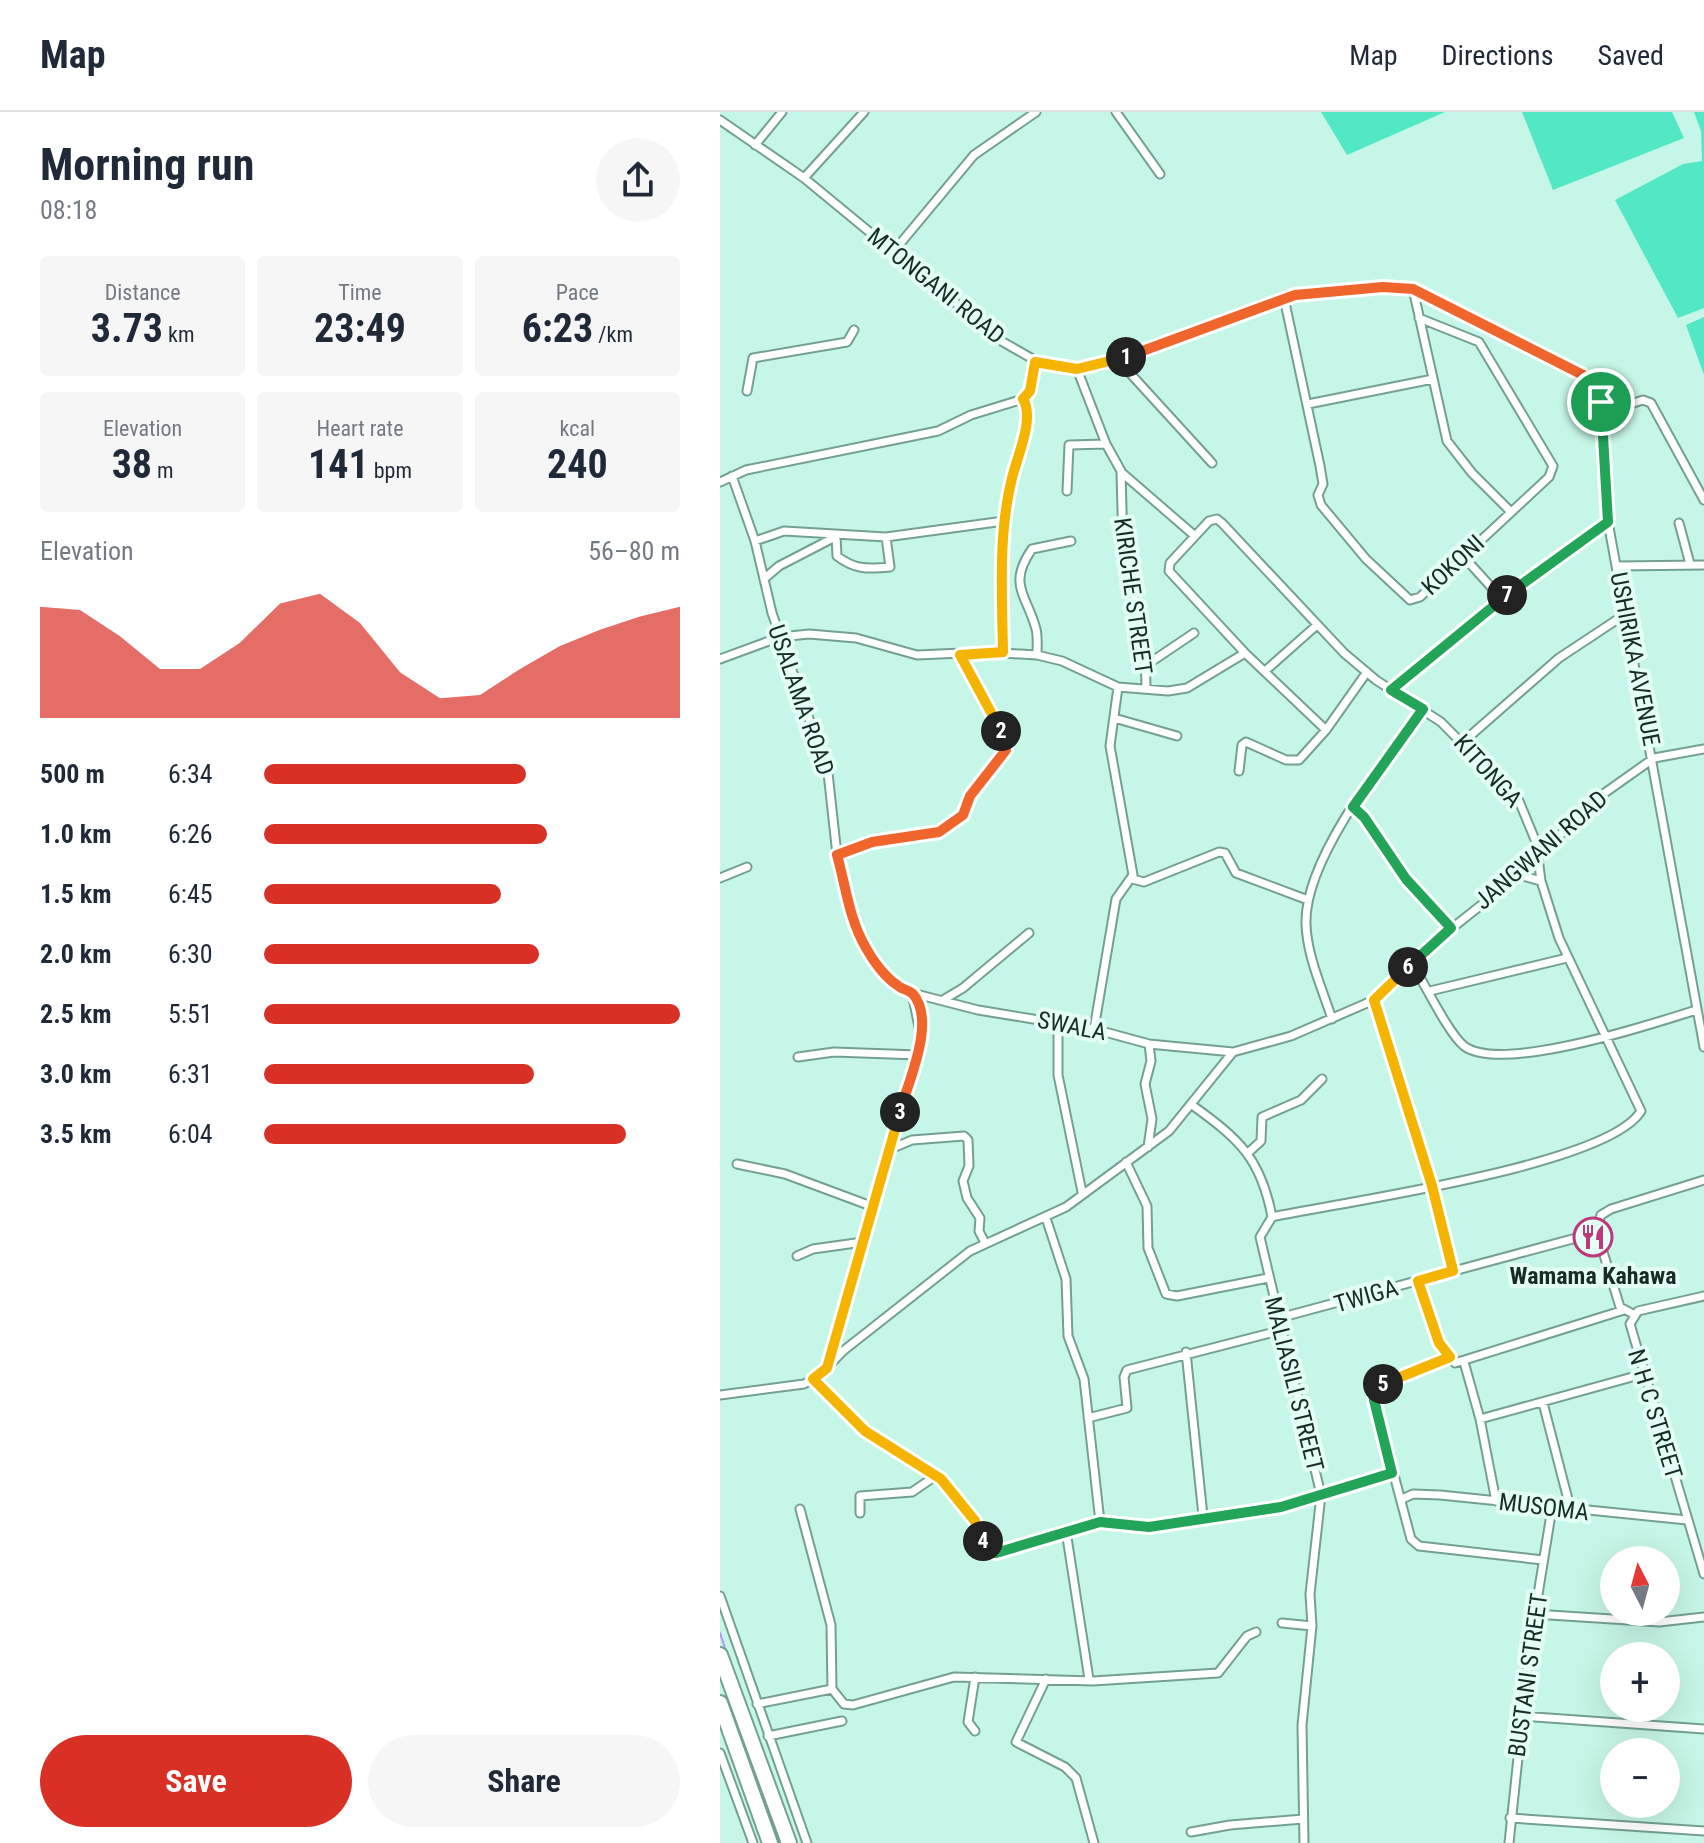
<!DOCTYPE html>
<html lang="en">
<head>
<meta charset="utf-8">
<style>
  :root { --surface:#fff; --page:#f6f6f7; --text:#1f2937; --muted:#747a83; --line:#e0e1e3; --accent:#d93025 }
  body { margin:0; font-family:"Roboto Condensed",sans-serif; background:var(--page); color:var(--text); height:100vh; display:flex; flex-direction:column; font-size:30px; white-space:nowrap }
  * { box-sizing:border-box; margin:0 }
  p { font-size:26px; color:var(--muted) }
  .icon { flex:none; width:44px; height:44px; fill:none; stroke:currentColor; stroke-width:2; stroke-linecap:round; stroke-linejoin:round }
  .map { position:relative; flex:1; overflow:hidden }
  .side { display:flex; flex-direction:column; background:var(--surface); width:720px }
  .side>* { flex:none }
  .needle { width:52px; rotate:354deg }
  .buttons { position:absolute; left:880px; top:1434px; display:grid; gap:16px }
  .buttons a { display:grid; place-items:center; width:80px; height:80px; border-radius:50%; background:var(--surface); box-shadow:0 8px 32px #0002; font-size:40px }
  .pin { position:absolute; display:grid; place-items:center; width:68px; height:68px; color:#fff; margin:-34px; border:4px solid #fff; border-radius:50%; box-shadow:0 2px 8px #0007 }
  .km { position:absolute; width:40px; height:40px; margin:-20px; border-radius:50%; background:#222; color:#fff; font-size:22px; line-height:40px; text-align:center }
  .round { display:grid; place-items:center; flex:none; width:84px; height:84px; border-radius:42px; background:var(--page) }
  .head { display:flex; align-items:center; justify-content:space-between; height:136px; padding:0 40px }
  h1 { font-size:44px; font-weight:700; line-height:60px }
  .figures { display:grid; grid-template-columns:repeat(3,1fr); gap:12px; height:136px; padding:8px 40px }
  .figures div { display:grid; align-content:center; border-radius:8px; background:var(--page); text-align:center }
  .figures b { font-size:40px; font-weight:700 }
  .figures small { font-size:22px; font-weight:400 }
  .figures p { font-size:22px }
  .chart { height:224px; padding:16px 40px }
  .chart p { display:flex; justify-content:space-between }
  .chart svg { width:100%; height:144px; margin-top:8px; fill:var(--accent); opacity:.7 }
  .button { display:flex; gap:16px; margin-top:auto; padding:16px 40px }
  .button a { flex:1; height:92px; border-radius:48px; background:var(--accent); color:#fff; font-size:32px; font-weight:700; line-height:92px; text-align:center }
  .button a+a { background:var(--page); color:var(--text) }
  ul { padding:0 40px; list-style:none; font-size:26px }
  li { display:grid; grid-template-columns:128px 96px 1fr; align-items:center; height:60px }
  li i { height:20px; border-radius:10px; background:var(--accent) }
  header { display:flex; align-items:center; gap:48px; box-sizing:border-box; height:112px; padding:0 40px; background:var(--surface); border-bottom:2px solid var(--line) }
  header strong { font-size:38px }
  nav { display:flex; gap:44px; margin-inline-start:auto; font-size:28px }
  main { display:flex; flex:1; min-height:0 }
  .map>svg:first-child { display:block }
  .green { fill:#52e8c5 }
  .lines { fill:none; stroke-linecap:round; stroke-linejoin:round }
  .stream { stroke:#b197fc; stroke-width:2 }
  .street-casing { stroke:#73a093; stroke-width:11 }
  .highway-casing { stroke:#73a093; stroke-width:18 }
  .street { stroke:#fff; stroke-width:7 }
  .highway { stroke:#fff; stroke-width:14 }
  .split-1-casing { stroke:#fff; stroke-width:16 }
  .split-2-casing { stroke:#fff; stroke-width:16 }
  .split-3-casing { stroke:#fff; stroke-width:16 }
  .split-4-casing { stroke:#fff; stroke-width:16 }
  .split-5-casing { stroke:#fff; stroke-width:16 }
  .split-6-casing { stroke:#fff; stroke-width:16 }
  .split-7-casing { stroke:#fff; stroke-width:16 }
  .split-8-casing { stroke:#fff; stroke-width:16 }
  .split-1 { stroke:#f0652b; stroke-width:10 }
  .split-2 { stroke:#f5b400; stroke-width:10 }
  .split-3 { stroke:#f0652b; stroke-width:10 }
  .split-4 { stroke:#f5b400; stroke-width:10 }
  .split-5 { stroke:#22a559; stroke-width:10 }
  .split-6 { stroke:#f5b400; stroke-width:10 }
  .split-7 { stroke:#22a559; stroke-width:10 }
  .split-8 { stroke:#22a559; stroke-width:10 }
  .labels { text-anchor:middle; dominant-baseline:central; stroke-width:8; stroke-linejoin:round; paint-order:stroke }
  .street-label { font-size:24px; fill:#192b26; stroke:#e2fef5 }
  .poi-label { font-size:24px; font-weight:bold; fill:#192b26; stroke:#e2fef5 }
</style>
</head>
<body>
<header>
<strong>Map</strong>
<nav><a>Map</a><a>Directions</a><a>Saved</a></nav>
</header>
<main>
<section class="side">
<div class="head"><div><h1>Morning run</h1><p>08:18</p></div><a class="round"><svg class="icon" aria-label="share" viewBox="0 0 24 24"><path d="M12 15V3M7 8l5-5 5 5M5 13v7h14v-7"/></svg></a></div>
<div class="figures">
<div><p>Distance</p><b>3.73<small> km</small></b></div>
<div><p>Time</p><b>23:49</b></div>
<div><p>Pace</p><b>6:23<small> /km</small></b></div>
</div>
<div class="figures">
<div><p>Elevation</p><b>38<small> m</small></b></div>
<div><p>Heart rate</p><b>141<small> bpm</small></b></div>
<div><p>kcal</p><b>240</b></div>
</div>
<div class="chart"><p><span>Elevation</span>56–80 m</p>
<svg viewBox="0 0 160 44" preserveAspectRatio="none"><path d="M0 44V10L10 11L20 19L30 29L40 29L50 21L60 9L70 6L80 15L90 30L100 38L110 37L120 29L130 22L140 17L150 13L160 10V44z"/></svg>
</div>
<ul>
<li><b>500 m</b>6:34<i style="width:63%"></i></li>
<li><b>1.0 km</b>6:26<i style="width:68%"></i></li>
<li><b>1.5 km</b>6:45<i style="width:57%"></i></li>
<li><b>2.0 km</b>6:30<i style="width:66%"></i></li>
<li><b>2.5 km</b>5:51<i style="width:100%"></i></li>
<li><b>3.0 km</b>6:31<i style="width:65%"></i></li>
<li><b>3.5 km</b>6:04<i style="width:87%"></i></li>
</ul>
<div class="button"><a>Save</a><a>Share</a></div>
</section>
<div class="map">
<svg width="984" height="1731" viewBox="0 0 984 1731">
  <rect width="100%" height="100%" fill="#c6f6e7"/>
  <path class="green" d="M601 0H725L627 43Z
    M802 0H952L964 26 833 78Z
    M974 0H984V196L958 206 895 88 963 52 982 49 981 19Z
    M984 205V263L966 213Z"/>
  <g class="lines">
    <path class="stream" d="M0 1521 6 1539"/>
    <g class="street-casing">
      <path id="street" d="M396 0 440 62
        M0 8 84 66 283 230 325 254 357 257 380 254 575 183 663 175 693 177 863 263 873 271 881 290 888 410 984 935
        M35 33 62 0
        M84 66 144 0
        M174 139 254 43 316 0
        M693 177 727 329 752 361 790 399
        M564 186 600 354 603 372 598 383 601 393 646 447 690 488 700 485 829 365 833 354 759 230 699 206
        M398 248 492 351
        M357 257 386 332 401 359 403 437 425 534 426 576
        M27 279 33 246 127 230 134 218
        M303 287 310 279 315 250
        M588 292 713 267
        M881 301 923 288 931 291 984 388
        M401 360 475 424
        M12 364 35 429 52 501 108 661 117 743 131 803 146 837 166 864 192 881 200 920 196 956 168 1038 108 1254
        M0 370 26 358 218 319 251 303 303 287C315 305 297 345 292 366 279 422 282 483 283 540
        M347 379 349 333 386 332
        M959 411 970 452
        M116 424 117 444C135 458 148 457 170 455L166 425
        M35 429 64 419 166 425 284 409
        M743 444 782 487
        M897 454 984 453
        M45 466 59 454 117 424
        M317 543C317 535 318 525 316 517 307 483 287 473 312 437L351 429
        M0 547 60 525 89 522 136 526 197 543 265 540 317 543 342 549 398 575 448 579 467 576 525 541
        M428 552 474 521
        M545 559 597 513
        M671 578 757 507 888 410
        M394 606 457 624
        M743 630 839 546 907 501
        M519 659 522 633 526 630 566 648H579L606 618 647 560
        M633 695 644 705 686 767 731 816
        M117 743 152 730 219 720 243 703 250 684 286 638C288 614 251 566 240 543
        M799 763 821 769
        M0 766 27 755
        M412 767 424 770 499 740 505 741 516 761 588 788
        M692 852C705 872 728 921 744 934 781 962 932 912 976 898
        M710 879 847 846
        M192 881 258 898 374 917 429 932 513 940
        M223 888 243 876 309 821
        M654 888 712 1074 733 1159
        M612 907C602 876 587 844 586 812 584 747 664 648 703 597
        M338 909V963L362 1080
        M374 917 396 787 413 763 390 634 398 575
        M78 945 114 940 198 943
        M472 993C519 1027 541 1046 552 1105L540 1125 601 1383 590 1482 592 1514 582 1613 584 1731
        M428 1035 432 1007 425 972 431 949 429 932
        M168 1038 192 1028 244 1024 248 1028 249 1054 243 1069 247 1086 260 1106 259 1119 265 1131
        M529 1040 541 1029 542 1005 581 988 602 967
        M406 1050 427 1094 428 1136 446 1182 457 1184 548 1166
        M17 1052 65 1062 151 1094
        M552 1105C621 1090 888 1054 921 999L839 826 821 769 816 730 799 689 721 610 656 568 624 541 502 411 497 407 489 409 450 451 449 459 525 541 606 618
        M326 1106 346 1167 348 1224 364 1267 380 1410
        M874 1123 881 1103 891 1097 984 1068
        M77 1144 93 1137 143 1130
        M698 1169 719 1231 735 1251 904 1198
        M984 1184 918 1199 910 1212 984 1462
        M559 1206 871 1122 879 1127 900 1195 913 1202
        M466 1240 483 1404
        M730 1245 660 1273 653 1284 691 1427 699 1434 823 1448
        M744 1250 760 1307 776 1389
        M93 1267 145 1319 221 1367 255 1409 272 1441 380 1410 429 1415 561 1395 672 1361
        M0 1283 84 1272 100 1263 123 1239 250 1139 346 1095 449 1019 513 940 571 924 654 888 712 832 799 763 879 685 934 646 984 637
        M823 1291 851 1399
        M368 1306 407 1296 404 1265 407 1258 562 1218
        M760 1307 923 1262
        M682 1387 693 1382 720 1383 967 1408
        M80 1397 111 1513 112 1577
        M140 1401V1384L192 1380 214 1365
        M346 1419 369 1567
        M0 1484 87 1731
        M814 1502 939 1510 984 1505
        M562 1511 592 1514
        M255 1565 248 1610 255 1619
        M326 1567 296 1630 345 1655 356 1666 374 1731
        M37 1592 112 1577 124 1592 133 1593 234 1565 373 1569 498 1561 527 1524 536 1520
        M801 1604 984 1617
        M48 1624 122 1609
        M0 1641 33 1731
        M790 1706 984 1719
        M471 1720 510 1713 583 1707
        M789 1731 810 1532 832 1396"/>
    </g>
    <g class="highway-casing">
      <path id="highway" d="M0 1543 69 1731
        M0 1591 50 1731"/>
    </g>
    <use href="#street" class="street"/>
    <use href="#highway" class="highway"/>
  </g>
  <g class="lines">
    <g class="split-1-casing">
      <path id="split-1" d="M406 245 575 183 663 175 693 177 863 263 873 271 881 290"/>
    </g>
    <g class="split-2-casing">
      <path id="split-2" d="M281 619 240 543 283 540C282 483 278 422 292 366 297 345 315 306 303 287L310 279 315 250 357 257 406 245"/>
    </g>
    <g class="split-3-casing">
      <path id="split-3" d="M180 1000C187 972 217 910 193 882 189 878 181 877 177 873 165 865 153 849 146 836 129 807 126 775 117 743L152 730 219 720 243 703 250 684 286 638 281 619"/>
    </g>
    <g class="split-4-casing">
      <path id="split-4" d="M180 1000 107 1256 93 1267 145 1319 221 1367 255 1409 263 1429"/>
    </g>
    <g class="split-5-casing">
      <path id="split-5" d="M263 1429 270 1439 276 1441 380 1410 429 1415 561 1395 672 1361 654 1288 655 1280 663 1272"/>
    </g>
    <g class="split-6-casing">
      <path id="split-6" d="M663 1272 730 1245 719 1231 698 1169 733 1159 712 1074 654 888 688 855"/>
    </g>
    <g class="split-7-casing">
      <path id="split-7" d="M688 855 731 816 686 767 644 705 633 695 703 597 671 578 787 483"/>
    </g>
    <g class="split-8-casing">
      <path id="split-8" d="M787 483 888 410 881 290"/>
    </g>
    <use href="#split-1" class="split-1"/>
    <use href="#split-2" class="split-2"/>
    <use href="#split-3" class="split-3"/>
    <use href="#split-4" class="split-4"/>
    <use href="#split-5" class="split-5"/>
    <use href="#split-6" class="split-6"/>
    <use href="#split-7" class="split-7"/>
    <use href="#split-8" class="split-8"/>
  </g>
  <defs>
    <g id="restaurant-ring" transform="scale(2)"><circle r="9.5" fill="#e2fef5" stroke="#bd3779" stroke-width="1.5"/><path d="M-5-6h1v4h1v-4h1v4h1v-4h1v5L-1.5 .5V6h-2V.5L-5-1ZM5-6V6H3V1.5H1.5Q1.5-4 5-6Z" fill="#bd3779"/></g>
  </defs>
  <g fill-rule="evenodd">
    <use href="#restaurant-ring" x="873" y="1125"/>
  </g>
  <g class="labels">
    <g class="street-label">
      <text transform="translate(216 174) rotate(39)">MTONGANI ROAD</text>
      <text transform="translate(733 453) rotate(-43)">KOKONI</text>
      <text transform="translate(413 484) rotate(82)">KIRICHE STREET</text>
      <text transform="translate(915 547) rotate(79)">USHIRIKA AVENUE</text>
      <text transform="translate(81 588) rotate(71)">USALAMA ROAD</text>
      <text transform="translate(768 659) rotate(48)">KITONGA</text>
      <text transform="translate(821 738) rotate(-41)">JANGWANI ROAD</text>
      <text transform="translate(352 914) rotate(11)">SWALA</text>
      <text transform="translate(646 1184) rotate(-16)">TWIGA</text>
      <text transform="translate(574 1272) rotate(76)">MALIASILI STREET</text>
      <text transform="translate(935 1302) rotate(73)">N H C STREET</text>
      <text transform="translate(824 1395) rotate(7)">MUSOMA</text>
      <text transform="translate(808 1563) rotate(-82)">BUSTANI STREET</text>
    </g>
    <g class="poi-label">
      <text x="873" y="1164">Wamama Kahawa</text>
    </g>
  </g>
</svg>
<div class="buttons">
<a><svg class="needle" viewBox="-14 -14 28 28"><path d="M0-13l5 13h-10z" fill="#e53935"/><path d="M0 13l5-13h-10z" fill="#747a83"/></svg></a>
<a>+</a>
<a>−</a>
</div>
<div class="pin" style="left:881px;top:290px;background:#1e9e55"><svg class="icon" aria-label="arrive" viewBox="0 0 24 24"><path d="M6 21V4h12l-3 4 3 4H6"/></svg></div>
<b class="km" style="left:406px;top:245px">1</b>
<b class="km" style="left:281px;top:619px">2</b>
<b class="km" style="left:180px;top:1000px">3</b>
<b class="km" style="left:263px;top:1429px">4</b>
<b class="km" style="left:663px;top:1272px">5</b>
<b class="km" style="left:688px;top:855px">6</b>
<b class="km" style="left:787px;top:483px">7</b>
</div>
</main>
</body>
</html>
